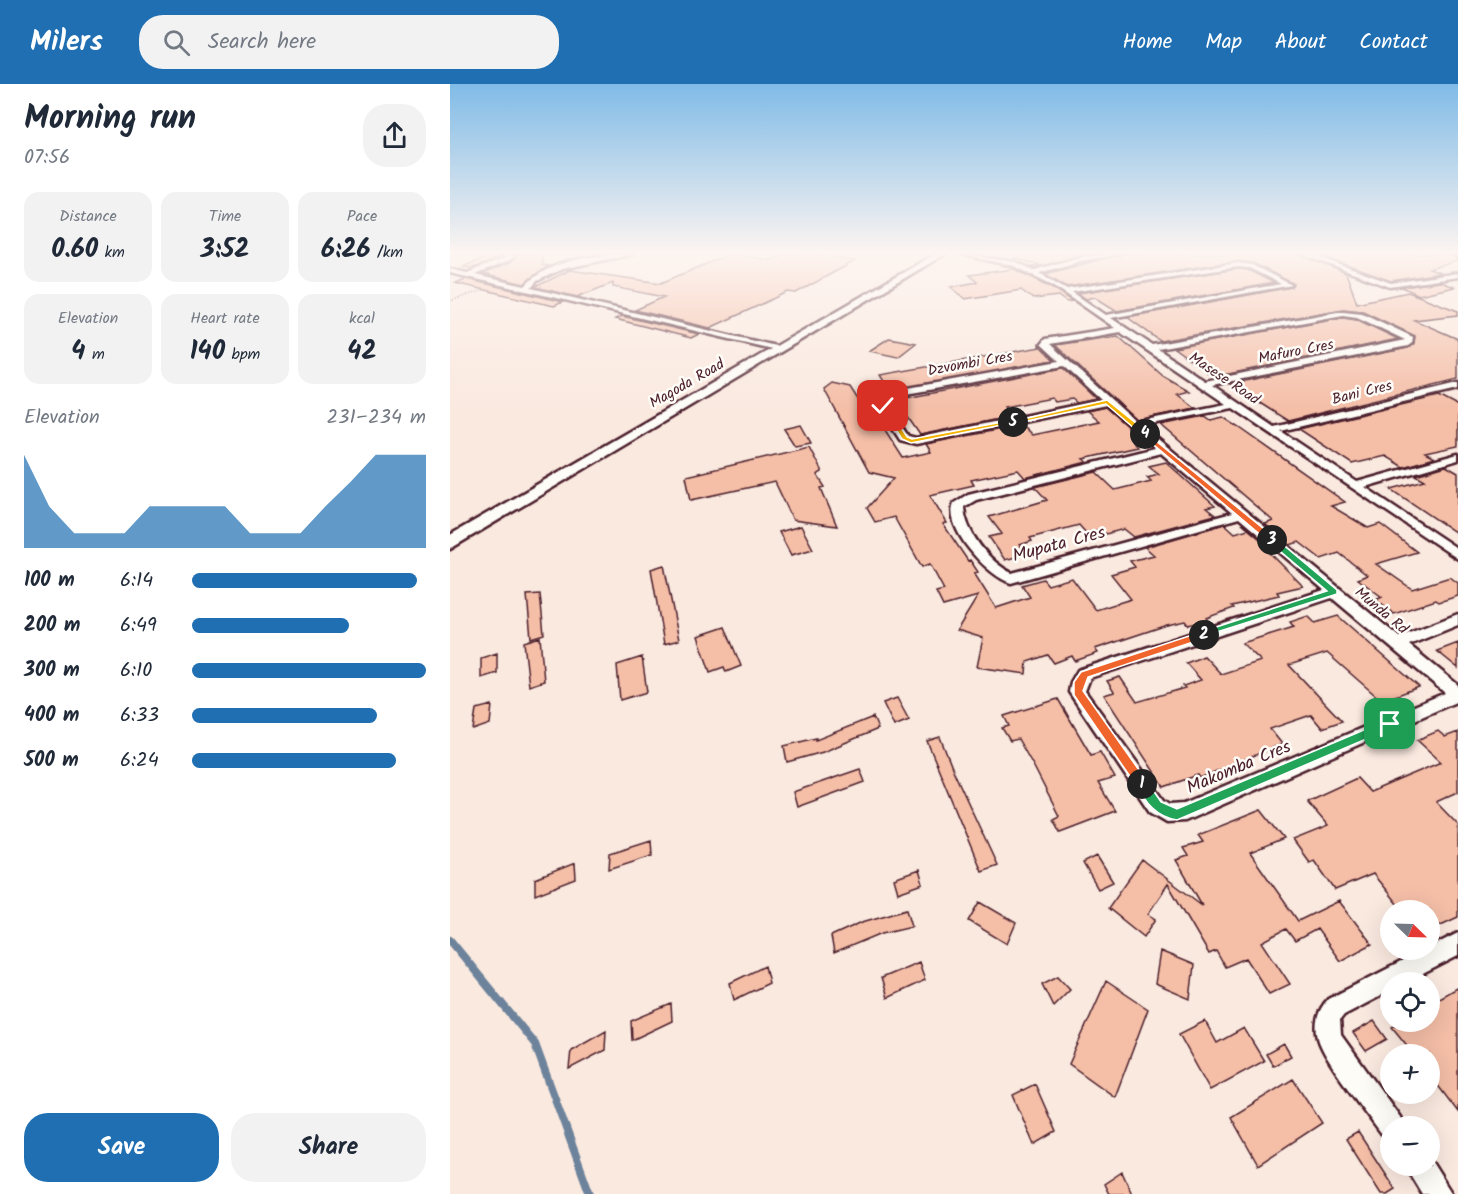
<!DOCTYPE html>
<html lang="en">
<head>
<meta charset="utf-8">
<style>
  :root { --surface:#fff; --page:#f2f2f3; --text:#1f2937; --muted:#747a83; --accent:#1f6fb2 }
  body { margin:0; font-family:Kalam,sans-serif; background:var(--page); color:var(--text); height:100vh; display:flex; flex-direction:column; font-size:22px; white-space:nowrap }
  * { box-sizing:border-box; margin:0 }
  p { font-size:20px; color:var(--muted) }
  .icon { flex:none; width:33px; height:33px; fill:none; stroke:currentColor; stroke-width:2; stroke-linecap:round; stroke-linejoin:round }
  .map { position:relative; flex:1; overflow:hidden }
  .details { display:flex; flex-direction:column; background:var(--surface); width:450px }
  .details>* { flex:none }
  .needle { width:39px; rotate:113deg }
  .controls { position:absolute; left:930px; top:816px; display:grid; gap:12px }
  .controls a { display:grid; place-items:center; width:60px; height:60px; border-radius:50%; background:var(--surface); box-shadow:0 6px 24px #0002; font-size:30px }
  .pin { position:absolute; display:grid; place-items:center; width:51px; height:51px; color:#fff; margin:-26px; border-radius:12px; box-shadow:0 3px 9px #0006 }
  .km { position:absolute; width:30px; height:30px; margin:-15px; border-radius:50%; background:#222; color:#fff; font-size:16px; line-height:30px; text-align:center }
  .round { display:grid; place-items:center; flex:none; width:63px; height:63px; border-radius:24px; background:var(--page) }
  .headline { display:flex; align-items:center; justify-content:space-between; height:102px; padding:0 24px }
  h1 { font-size:33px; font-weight:800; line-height:45px }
  .metrics { display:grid; grid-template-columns:repeat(3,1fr); gap:9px; height:102px; padding:6px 24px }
  .metrics div { display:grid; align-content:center; border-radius:15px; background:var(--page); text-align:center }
  .metrics b { font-size:26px; font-weight:800 }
  .metrics small { font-size:16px; font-weight:400 }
  .metrics p { font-size:16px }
  .chart { height:168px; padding:12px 24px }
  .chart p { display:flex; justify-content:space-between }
  .chart svg { width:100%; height:108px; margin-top:6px; fill:var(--accent); opacity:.7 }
  .action { display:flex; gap:12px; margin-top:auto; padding:12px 24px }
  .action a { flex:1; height:69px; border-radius:24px; background:var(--accent); color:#fff; font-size:24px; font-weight:800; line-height:69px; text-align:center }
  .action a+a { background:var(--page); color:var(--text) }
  ul { padding:0 24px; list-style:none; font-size:20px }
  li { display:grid; grid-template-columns:96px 72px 1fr; align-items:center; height:45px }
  li i { height:15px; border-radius:8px; background:var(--accent) }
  header { display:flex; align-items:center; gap:36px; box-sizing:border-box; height:84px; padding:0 30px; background:var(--accent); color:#fff }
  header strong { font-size:28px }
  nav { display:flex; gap:33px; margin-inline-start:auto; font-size:21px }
  .search { width:420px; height:54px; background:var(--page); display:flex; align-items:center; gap:15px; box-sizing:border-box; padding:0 21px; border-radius:24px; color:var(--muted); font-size:22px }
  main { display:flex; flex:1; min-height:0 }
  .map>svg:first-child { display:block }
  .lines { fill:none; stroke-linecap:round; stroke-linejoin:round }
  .stream { stroke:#6d839b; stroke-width:8 }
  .building { fill:#f4bea7; stroke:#4a1f2b; stroke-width:1.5 }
  .street-casing { stroke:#4a1f2b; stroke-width:5 }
  .secondary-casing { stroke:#4a1f2b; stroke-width:5 }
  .path { stroke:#4a1f2b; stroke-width:1.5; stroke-dasharray:1 2; stroke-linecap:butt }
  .street { fill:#fdfcf7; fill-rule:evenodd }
  .secondary { fill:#fdfcf7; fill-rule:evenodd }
  .split-1 { fill:#22a559; stroke:#fff; stroke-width:1.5 }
  .split-2 { fill:#f0652b; stroke:#fff; stroke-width:1.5 }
  .split-3 { fill:#22a559; stroke:#fff; stroke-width:1.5 }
  .split-4 { fill:#f0652b; stroke:#fff; stroke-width:1.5 }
  .split-5 { fill:#f5b400; stroke:#fff; stroke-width:1.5 }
  .split-6 { fill:#f5b400; stroke:#fff; stroke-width:1.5 }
  .labels { text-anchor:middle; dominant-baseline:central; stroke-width:5; stroke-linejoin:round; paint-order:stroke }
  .far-street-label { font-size:15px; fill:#4a1f2b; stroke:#fdfcf7 }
  .street-label { font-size:18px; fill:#4a1f2b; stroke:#fdfcf7 }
</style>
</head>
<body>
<header>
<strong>Milers</strong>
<div class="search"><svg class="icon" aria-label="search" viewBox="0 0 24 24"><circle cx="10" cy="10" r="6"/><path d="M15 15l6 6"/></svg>Search here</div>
<nav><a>Home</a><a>Map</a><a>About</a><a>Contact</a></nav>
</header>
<main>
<section class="details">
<div class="headline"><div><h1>Morning run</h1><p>07:56</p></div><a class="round"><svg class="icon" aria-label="share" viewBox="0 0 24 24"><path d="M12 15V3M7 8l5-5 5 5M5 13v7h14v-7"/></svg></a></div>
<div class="metrics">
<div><p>Distance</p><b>0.60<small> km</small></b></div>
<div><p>Time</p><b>3:52</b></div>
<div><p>Pace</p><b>6:26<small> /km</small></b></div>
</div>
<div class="metrics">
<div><p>Elevation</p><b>4<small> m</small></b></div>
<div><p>Heart rate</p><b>140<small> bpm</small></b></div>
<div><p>kcal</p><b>42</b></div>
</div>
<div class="chart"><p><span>Elevation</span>231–234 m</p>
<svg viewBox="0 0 160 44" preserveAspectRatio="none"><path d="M0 44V6L10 27L20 38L30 38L40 38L50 27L60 27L70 27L80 27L90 38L100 38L110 38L120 27L130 17L140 6L150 6L160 6V44z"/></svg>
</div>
<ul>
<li><b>100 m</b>6:14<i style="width:96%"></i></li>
<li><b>200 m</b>6:49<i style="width:67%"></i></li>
<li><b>300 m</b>6:10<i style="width:100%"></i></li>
<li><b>400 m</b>6:33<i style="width:79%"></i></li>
<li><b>500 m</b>6:24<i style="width:87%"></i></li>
</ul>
<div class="action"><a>Save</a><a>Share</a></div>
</section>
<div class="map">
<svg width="1008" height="1110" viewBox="0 0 1008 1110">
  <rect width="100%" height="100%" fill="#fae9df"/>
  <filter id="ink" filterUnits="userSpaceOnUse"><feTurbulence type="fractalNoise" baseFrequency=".0167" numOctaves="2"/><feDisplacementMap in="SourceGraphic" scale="12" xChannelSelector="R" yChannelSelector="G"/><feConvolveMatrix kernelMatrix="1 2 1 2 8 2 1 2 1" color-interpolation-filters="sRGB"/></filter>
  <g filter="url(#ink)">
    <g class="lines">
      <path class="stream" d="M0 856 85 960 140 1110"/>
    </g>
    <path class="building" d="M45 170 52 173 23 184 12 183Z
      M65 170H92V181L99 182 74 200 32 190 59 179 66 174Z
      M280 170 320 176 335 170H364L405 177 346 209 338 208 260 244 185 226 214 213 163 203V199L127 213 85 203 120 186 211 199Z
      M565 170H642L584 184 581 182 590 181 564 174Z
      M672 170H849L896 189 907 219 958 208 1008 227V231L964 236 1008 255V295L838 337 780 300 958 264 964 259 965 252 913 227 893 225 710 257 677 233 842 203 844 200 803 179 788 177 617 203 595 190Z
      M866 170H1000L1008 177 979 185 990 189 941 197Z
      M564 185 602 203 622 217 617 218 609 212 583 215 571 206 515 215 501 203 527 198 519 191Z
      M788 185 798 186 824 199 667 227 645 213 636 215 628 209Z
      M16 195 113 218 104 222 5 199Z
      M990 198 1004 203 969 211 952 203Z
      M172 232 249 250 241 254 165 235Z
      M893 233 906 235 948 255 769 292 760 290 724 264Z
      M668 252 713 292 739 307 727 310 745 324 687 336 605 261Z
      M439 254 466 259 448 273 419 267Z
      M589 262V261L604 276 440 307 430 291 591 263Z
      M613 284 646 315 627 319 622 315 605 318 602 314 555 323 563 332 470 351 446 316Z
      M382 299 400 303 423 339 430 338 453 374 481 368 476 360 572 341 582 351 649 337 637 327 655 323 689 353 683 354 686 357 682 358 687 363 633 375 637 378 575 394 568 386 521 396 524 401 480 411 497 439 493 440 518 477 520 476 528 488 524 489 546 524 580 513 572 501 593 495 598 501 622 494 646 526 681 515 661 490 685 483 680 477 704 471 695 463 775 440 785 449 798 445 823 466 819 468 853 502 827 508 829 511 782 522 784 524 756 534 758 536 738 541 735 537 717 541 645 565 648 569 625 577 622 572 604 579 598 571 577 578 576 590 527 583 533 554 507 546 528 512 493 522 486 508 494 506 480 480 472 483 444 433 425 438 417 424 444 394 419 388 374 305Z
      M989 312 1008 322V362L975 369 984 374 953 383 935 372 902 380 849 345Z
      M755 332 761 336 773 333 790 344 895 418 881 422 918 444 930 440 967 468 926 480 962 505 1000 493 1008 499V512L989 518 986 516 944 530 926 516 932 513 908 495 917 491 889 469 871 475 849 458 840 461 815 440 823 437 711 341Z
      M351 341 361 359 345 362 334 345Z
      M359 363 372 388 367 391 375 403 371 404 387 442 343 436 325 398 241 416 236 392Z
      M716 378 765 422 756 424 765 431 684 453 674 445 656 450 651 445 636 449 629 441 580 454 582 457 570 461 577 470 555 476 539 453 552 450 539 433 597 416 585 403 646 388 665 406 701 397 697 393 709 390 699 382Z
      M996 382 1008 389V450L941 405 975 396 966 391Z
      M351 442 363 465 341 471 329 448Z
      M214 481 229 556 214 560 201 485Z
      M90 510 94 550 81 554 77 511Z
      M858 532 865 539 888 532 969 603 932 617 877 569 839 581 892 637 872 644 861 631 820 645 832 660 750 694 748 691 714 703 654 611 664 608 657 597 670 593 687 618 735 604 733 602 751 596 736 579 754 572 771 590 811 577 792 559 844 543 840 538Z
      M275 543 291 582 276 588 274 583 260 588 248 552Z
      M90 553 94 597 79 602 74 558Z
      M1008 559V584L987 567Z
      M47 569V589L31 594V574Z
      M192 573 197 608 170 616 167 581Z
      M447 614 459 636 444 642 433 619Z
      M608 615 641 671 650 668 665 694 648 699 665 727 610 748 603 735 609 732 584 683 568 655 560 657 552 644 559 642 554 632Z
      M42 621 40 640 23 646 26 625Z
      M423 633 428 645 373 668 337 678 334 662 366 654V656Z
      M988 647 995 653 1008 648V708L986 718 1008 741V833L980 846V826H952L923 790 885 806 864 776 859 778 843 756 878 742 857 717 907 694 920 708 991 678 967 656Z
      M490 653 503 686 547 781 531 787 477 657Z
      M410 685 415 698 347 723 343 708Z
      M811 726 834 755 800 769 848 837 889 817 922 860 890 877 867 845 845 857 836 845 812 858 840 900 819 910 796 874 775 883 766 867 759 870 718 800 698 830 706 835 694 853 658 824 692 776 752 821 726 776 738 772 733 764 753 758 748 751Z
      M201 756 202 771 159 785 160 769Z
      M647 772 663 798 648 805 633 779Z
      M125 779 126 795 85 811V795Z
      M469 786 473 800 448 809 444 795Z
      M530 818 566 839 557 860 519 837Z
      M457 825 462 842 432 849 384 869 381 852 412 838Z
      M710 867 744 881 740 915 705 900Z
      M469 878 475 896 437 914 431 894Z
      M315 882 319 899 284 916 280 899Z
      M608 892 620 905 603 922 592 900Z
      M656 897 698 925 665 1013 619 980Z
      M1008 903V1028L980 991V970H964L942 943 952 938H980V919Z
      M221 920 222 937 182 956 181 937Z
      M755 937 767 959 794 944 814 977 760 1006 729 950Z
      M924 937 937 955 916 967 903 949Z
      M156 946 155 966 119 985 121 966Z
      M834 960 841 972 823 982 816 970Z
      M843 995 872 1039 808 1081 781 1033Z
      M585 1000 606 1048 584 1061 563 1011Z
      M908 1048 945 1105 937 1110H931L896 1055Z
      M672 1088 682 1110H659L654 1100Z"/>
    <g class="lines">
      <g class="street-casing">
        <path id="street" d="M51 170 65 172 58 177 25 191 75 202C99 175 149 170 184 170L112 185 87 197 81 204 334 264 330 267 0 189V185L17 189 57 173Z
          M509 170 566 178 584 186 630 173 670 170 631 177 589 189 617 205 788 179 802 181 842 201 661 234 702 261 893 227 912 229 963 253 962 259 958 262 762 301 824 343 1008 299V305L831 347 907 398 1008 370V376L915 403 1008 465V475L783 324 692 342 949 553 1008 530V541L959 561 1008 601V617L735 737 717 738 700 728 619 608 621 598 628 586 874 506 789 434 561 499C538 492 493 444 504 419L518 410 705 364 656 321 466 360 450 356 428 322 432 313 447 306 609 277 591 260 595 255 665 244 603 201 564 182ZM788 183 799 184 831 200 656 231 622 208ZM893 231 907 233 955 256 755 297 708 265ZM670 248 776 320 686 338 600 260ZM614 282 651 316 466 354 458 352 438 322 439 317 450 311ZM711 369 782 429 562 489C540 479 515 448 514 423L526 416ZM882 514 995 609 734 719 720 720 714 716 635 607 640 594Z
          M851 170H860L941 199 1008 189V193L940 203Z
          M1002 170H1008V173L1003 171Z
          M1008 849V872L957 898H940V907L894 931 890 936 891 951 950 1033 954 1042H940V1055L932 1051C917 1030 873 975 868 954 864 940 868 926 878 915Z
          M980 1075 1002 1110H972L955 1082H980Z"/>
      </g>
      <g class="secondary-casing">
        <path id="secondary" d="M485 170H495L0 465V451Z"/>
      </g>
      <path class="path" d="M0 217 34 206"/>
      <use href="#street" class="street"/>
      <use href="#secondary" class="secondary"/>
    </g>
  </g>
  <linearGradient id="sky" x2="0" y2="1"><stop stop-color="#80bbe7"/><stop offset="0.52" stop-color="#fdf5f1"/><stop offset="1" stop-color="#fdf5f1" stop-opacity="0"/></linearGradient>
  <rect width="1008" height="325" fill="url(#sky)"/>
  <path class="split-1" d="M940 635 945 640 944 643 727 736C706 733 695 718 686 700L688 696H696L711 718 727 725Z"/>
  <path class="split-2" d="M754 547 758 548V553L638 593 633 607 696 696V704H688L624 611V598L631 588Z"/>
  <path class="split-3" d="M819 454H825L887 506V510L751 553V548L877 507 819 458Z"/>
  <path class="split-4" d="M695 348 825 454V458H819L692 351Z"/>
  <path class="split-5" d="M657 316 697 348V351H692L656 320 563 340 560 338Z"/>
  <path class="split-6" d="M431 321H436L457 353 462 355 563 336 567 338 461 359 452 355Z"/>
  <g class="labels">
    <g class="far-street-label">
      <text transform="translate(846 268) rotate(-11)">Mafuro Cres</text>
      <text transform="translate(520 280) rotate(-10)">Dzvombi Cres</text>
      <text transform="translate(774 295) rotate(34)">Masese Road</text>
      <text transform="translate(237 300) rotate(-30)">Magoda Road</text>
      <text transform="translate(912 309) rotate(-14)">Bani Cres</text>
      <text transform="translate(931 527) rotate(40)">Munda Rd</text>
    </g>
    <g class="street-label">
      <text transform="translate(609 461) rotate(-15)">Mupata Cres</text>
      <text transform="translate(789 684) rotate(-23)">Makomba Cres</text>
    </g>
  </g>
</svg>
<div class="controls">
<a><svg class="needle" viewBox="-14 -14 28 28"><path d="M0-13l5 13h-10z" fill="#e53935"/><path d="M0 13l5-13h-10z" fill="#747a83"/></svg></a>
<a><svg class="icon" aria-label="locate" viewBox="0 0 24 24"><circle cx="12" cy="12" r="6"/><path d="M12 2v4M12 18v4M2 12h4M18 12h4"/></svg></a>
<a>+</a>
<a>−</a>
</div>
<div class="pin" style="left:940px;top:640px;background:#1e9e55"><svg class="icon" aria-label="arrive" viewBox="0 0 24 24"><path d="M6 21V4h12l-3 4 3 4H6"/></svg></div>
<div class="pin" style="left:433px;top:322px;background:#d93025"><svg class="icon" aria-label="check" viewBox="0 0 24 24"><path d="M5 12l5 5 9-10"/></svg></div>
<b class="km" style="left:692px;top:700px">1</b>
<b class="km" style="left:754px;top:551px">2</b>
<b class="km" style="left:822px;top:456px">3</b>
<b class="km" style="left:695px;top:350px">4</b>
<b class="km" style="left:563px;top:338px">5</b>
</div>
</main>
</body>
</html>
